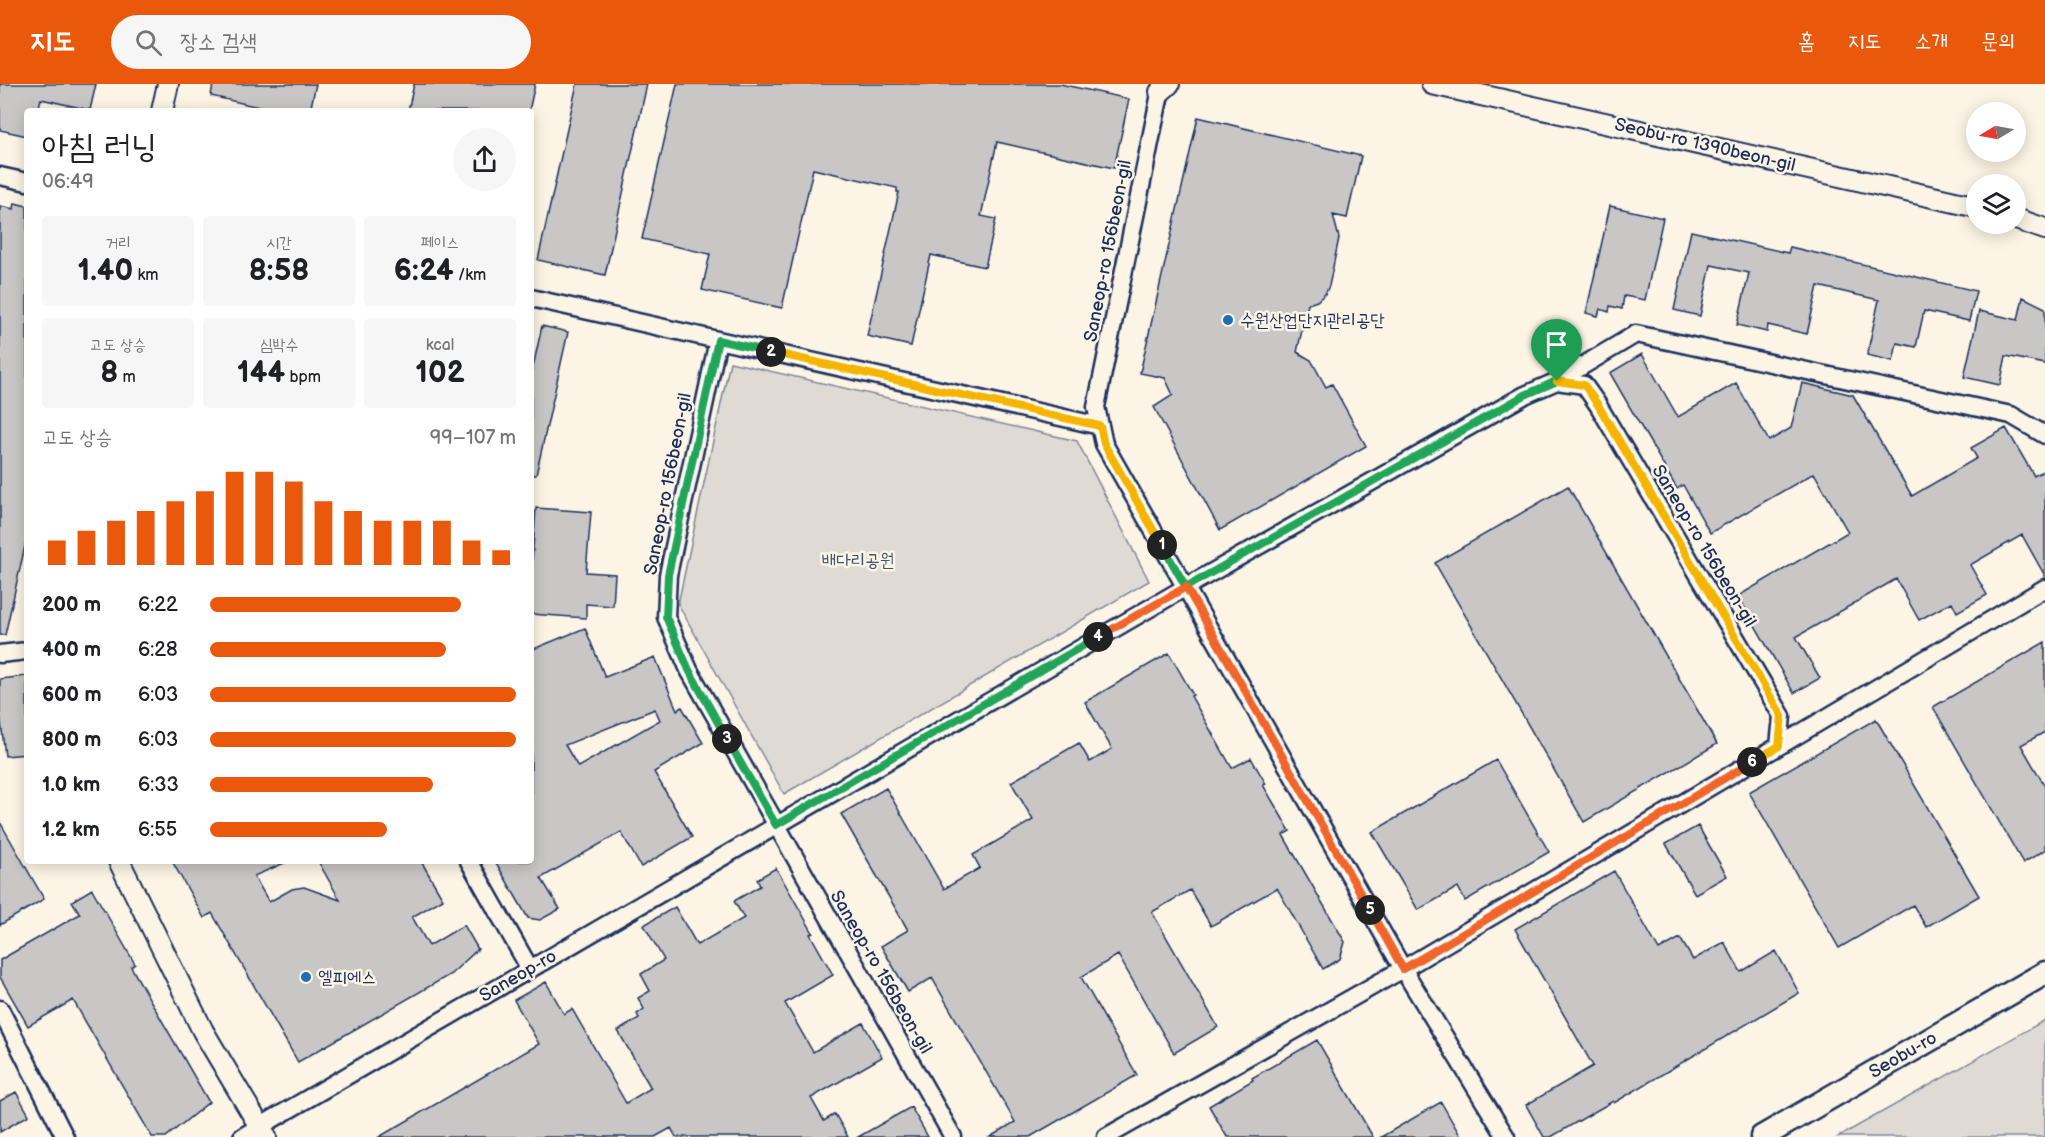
<!DOCTYPE html>
<html lang="ko">
<head>
<meta charset="utf-8">
<style>
  :root { --surface:#fff; --page:#f6f6f6; --text:#202124; --muted:#757577; --accent:#ea580c }
  body { margin:0; font-family:"Balsamiq Sans","Poor Story",sans-serif; background:var(--page); color:var(--text); height:100vh; display:flex; flex-direction:column; font-size:22px; white-space:nowrap }
  * { box-sizing:border-box; margin:0 }
  p { font-size:20px; color:var(--muted) }
  .icon { flex:none; width:33px; height:33px; fill:none; stroke:currentColor; stroke-width:2; stroke-linecap:round; stroke-linejoin:round }
  .map { position:relative; flex:1; overflow:hidden }
  .drawer { position:absolute; left:24px; top:24px; width:510px; height:756px; display:flex; flex-direction:column; background:var(--surface); border-radius:6px; box-shadow:0 3px 15px #0003 }
  .drawer>* { flex:none }
  .needle { width:39px; rotate:260deg }
  .fabs { position:absolute; left:1966px; top:18px; display:grid; gap:12px }
  .fabs a { display:grid; place-items:center; width:60px; height:60px; border-radius:50%; background:var(--surface); box-shadow:0 3px 15px #0003; font-size:30px }
  .pin { position:absolute; display:grid; place-items:center; width:51px; height:51px; color:#fff; margin:-62px -26px; border-radius:50% 50% 50% 0; rotate:-45deg; box-shadow:0 0 6px #0007 }
  .pin .icon { rotate:45deg }
  .km { position:absolute; width:30px; height:30px; margin:-15px; border-radius:50%; background:#222; color:#fff; font-size:16px; line-height:30px; text-align:center }
  .round { display:grid; place-items:center; flex:none; width:63px; height:63px; border-radius:32px; background:var(--page) }
  .overview { display:flex; align-items:center; justify-content:space-between; height:102px; padding:0 18px }
  h1 { font-size:33px; font-weight:600; line-height:45px }
  .stats { display:grid; grid-template-columns:repeat(3,1fr); gap:9px; height:102px; padding:6px 18px }
  .stats div { display:grid; align-content:center; border-radius:6px; background:var(--page); text-align:center }
  .stats b { font-size:30px; font-weight:600 }
  .stats small { font-size:16px; font-weight:400 }
  .stats p { font-size:16px }
  .chart { height:168px; padding:12px 18px }
  .chart p { display:flex; justify-content:space-between }
  .chart svg { width:100%; height:108px; margin-top:6px; stroke:var(--accent); stroke-width:6 }
  ul { padding:0 18px; list-style:none; font-size:20px }
  li { display:grid; grid-template-columns:96px 72px 1fr; align-items:center; height:45px }
  li i { height:15px; border-radius:8px; background:var(--accent) }
  header { display:flex; align-items:center; gap:36px; box-sizing:border-box; height:84px; padding:0 30px; background:var(--accent); color:#fff }
  header strong { font-size:28px }
  nav { display:flex; gap:33px; margin-inline-start:auto; font-size:21px }
  .search { width:420px; height:54px; background:var(--page); display:flex; align-items:center; gap:15px; box-sizing:border-box; padding:0 21px; border-radius:33px; color:var(--muted); font-size:22px }
  .map>svg:first-child { display:block }
  .green { fill:#dfdbd4; stroke:#7d8599; stroke-width:1.5 }
  .building { fill:#c8c7c6; stroke:#1b2f5e; stroke-width:1.5; fill-rule:evenodd }
  .lines { fill:none; stroke-linecap:round; stroke-linejoin:round }
  .minor-casing { stroke:#1b2f5e; stroke-width:21 }
  .tertiary-casing { stroke:#1b2f5e; stroke-width:24 }
  .secondary-casing { stroke:#1b2f5e; stroke-width:27 }
  .minor { stroke:#fcf5e5; stroke-width:16 }
  .tertiary { stroke:#fcf5e5; stroke-width:20 }
  .secondary { stroke:#fcf5e5; stroke-width:22 }
  .split-1-casing { stroke:#fff; stroke-width:12 }
  .split-2-casing { stroke:#fff; stroke-width:12 }
  .split-3-casing { stroke:#fff; stroke-width:12 }
  .split-4-casing { stroke:#fff; stroke-width:12 }
  .split-5-casing { stroke:#fff; stroke-width:12 }
  .split-6-casing { stroke:#fff; stroke-width:12 }
  .split-7-casing { stroke:#fff; stroke-width:12 }
  .split-1 { stroke:#22a559; stroke-width:8 }
  .split-2 { stroke:#f5b400; stroke-width:8 }
  .split-3 { stroke:#22a559; stroke-width:8 }
  .split-4 { stroke:#22a559; stroke-width:8 }
  .split-5 { stroke:#f0652b; stroke-width:8 }
  .split-6 { stroke:#f0652b; stroke-width:8 }
  .split-7 { stroke:#f5b400; stroke-width:8 }
  .poi-dot { fill:#1f6fb2; stroke:#fcf5e5; stroke-width:2 }
  .labels { text-anchor:middle; dominant-baseline:central; stroke-width:5; stroke-linejoin:round; paint-order:stroke }
  .street-label { font-size:18px; fill:#1b2f5e; stroke:#fcf5e5 }
  .poi-label { font-size:18px; fill:#1b2f5e; stroke:#fcf5e5; text-anchor:start }
  .park-label { font-size:18px; fill:#425176; stroke:#fcf5e5 }
</style>
</head>
<body>
<header>
<strong>지도</strong>
<div class="search"><svg class="icon" aria-label="search" viewBox="0 0 24 24"><circle cx="10" cy="10" r="6"/><path d="M15 15l6 6"/></svg>장소 검색</div>
<nav><a>홈</a><a>지도</a><a>소개</a><a>문의</a></nav>
</header>
<div class="map">
<svg width="2045" height="1053" viewBox="0 0 2045 1053">
  <rect width="100%" height="100%" fill="#fcf5e5"/>
  <filter id="ink" filterUnits="userSpaceOnUse"><feTurbulence type="fractalNoise" baseFrequency=".0167" numOctaves="2"/><feDisplacementMap in="SourceGraphic" scale="12" xChannelSelector="R" yChannelSelector="G"/><feConvolveMatrix kernelMatrix="1 2 1 2 8 2 1 2 1" color-interpolation-filters="sRGB"/></filter>
  <g filter="url(#ink)">
    <path class="green" d="M730 278 1077 357 1149 497 784 710 678 520Z
      M2045 936V1053H1838Z"/>
    <path class="building" d="M0 0H96L90 26 41 15 38 27H27V52L0 46Z
      M213 0H316L310 27H276L211 12Z
      M414 0H535L529 27H408Z
      M577 0H647L605 191 538 176Z
      M677 0H1060L1129 15 1114 84 997 58 981 132 996 135 985 183 931 171 911 262 867 252 899 108H897V104L813 85 782 224 702 206 710 170 642 155Z
      M1198 33 1361 72 1347 134 1333 131 1339 154 1329 202 1325 210 1317 217 1308 220 1297 268 1311 276 1326 303 1332 300 1366 362 1220 446 1154 323 1173 311 1165 294 1140 289Z
      M15 119 27 122V453L5 551H0V122L14 125Z
      M1610 122 1663 134 1645 216 1624 212 1622 225 1610 222 1609 228 1600 225 1598 232 1586 229Z
      M1691 147 1788 169 1790 163 1976 207 1969 237 1924 227 1916 263 1897 259 1893 277 1867 271 1879 216 1818 202 1807 250 1768 241 1767 248 1737 241 1749 189 1711 181 1700 232 1674 226Z
      M2023 213 2045 224V280L2006 272 2000 301 1964 293 1979 227 2018 236Z
      M542 242 568 248 536 391H531V292Z
      M1642 270 1678 333 1736 299 1769 357 1791 344 1802 299 1853 311 1912 412 1977 374 1971 364 2006 344 2034 392 2045 386V492L2022 451 1970 481 1987 511 1957 528 1952 518 1919 536 1896 495 1796 553 1820 594 1794 609 1738 512 1848 448 1814 389 1710 449 1683 401 1677 405 1610 289Z
      M1568 402 1717 660 1584 738 1435 479Z
      M536 424 591 428 586 488 615 490 613 522 586 520V534L531 530V491Z
      M585 544 605 593 655 573 677 626 682 623 703 659 654 688 692 753 641 783 621 748 541 794 560 825 540 836 528 834 495 777H531V566ZM655 625 660 636 578 683 565 661Z
      M2045 558V648L2021 661 2045 702V766L2023 779 1933 623Z
      M1169 569 1193 611 1191 612 1232 684 1251 674 1266 700 1263 701 1290 747 1283 751 1345 858 1340 875 1323 885 1277 804 1211 842 1190 806 1152 828 1218 943 1174 969 1118 871 1081 893 1137 991 1030 1053H990L1015 1038 932 894 908 908 881 862 908 846 841 730 886 704 944 805 980 784 973 771 1033 736 1011 698 1079 659 1090 678 1112 665 1085 618Z
      M27 592V670L5 672 0 629V595Z
      M1876 635 1979 812 1926 843 1913 821 1839 864 1749 708Z
      M1496 676 1549 768 1465 817 1458 803 1418 826 1372 748Z
      M0 738 44 815 0 841Z
      M1698 742 1727 792 1695 810 1666 760Z
      M172 777H289L254 792 269 818 292 805 304 803 340 816 318 777H421L443 815 412 833 429 862 464 841 478 865 451 890 298 978 212 829 204 834Z
      M776 784 813 849 810 850 833 891 785 919 813 968 863 939 882 973 811 1014 824 1037 835 1030 848 1053H676L671 1044 655 1053H379L539 960 514 916 546 898 564 930 572 925 626 1019 651 1004 618 947 639 934 637 930 644 925 638 914 650 907 641 890 664 876 644 841 675 823 697 861 744 834 734 817 760 802 757 795Z
      M1614 787 1659 866 1680 854 1693 876 1724 858 1741 888 1776 867 1799 909 1614 1019 1613 1017 1551 1053H1544L1526 1021 1593 982 1515 845Z
      M92 805 135 880 131 883 209 1018 166 1053H152L73 916 28 942 0 893V876L80 830 72 817Z
      M1317 956 1373 1053H1227L1209 1022 1253 996 1252 994Z
      M16 1008 29 1031 0 1048V1017Z
      M1441 1018 1461 1053H1381Z
      M911 1023 928 1053H858Z"/>
    <g class="lines">
      <g class="minor-casing">
        <path id="minor" d="M1162 0 1096 323 1104 360 1403 885 1506 1053
          M0 92 27 98
          M531 214 1100 342
          M718 256 668 491 666 533 689 586 953 1053
          M1557 297 1636 250 2011 331 2045 351
          M0 570 27 567
          M1779 662 2045 504
          M469 777 530 885
          M0 925 65 1053
          M242 1053 1186 503 1525 311 1557 297 1584 301 1598 321 1782 632 1779 662 1403 885 1106 1053"/>
      </g>
      <g class="tertiary-casing">
        <path id="tertiary" d="M1432 0 1977 123
          M1160 8 1169 0
          M162 27 168 0
          M2016 135 2045 145
          M119 777 203 947 266 1053"/>
      </g>
      <g class="secondary-casing">
        <path id="secondary" d="M1762 1053 2045 889"/>
      </g>
      <use href="#minor" class="minor"/>
      <use href="#tertiary" class="tertiary"/>
      <use href="#secondary" class="secondary"/>
    </g>
  </g>
  <g class="lines" filter="url(#ink)">
    <g class="split-1-casing">
      <path id="split-1" d="M1162 461 1186 503 1525 311 1557 297"/>
    </g>
    <g class="split-2-casing">
      <path id="split-2" d="M771 268 1100 342 1104 360 1162 461"/>
    </g>
    <g class="split-3-casing">
      <path id="split-3" d="M727 655 689 586 666 533 668 491 718 256 771 268"/>
    </g>
    <g class="split-4-casing">
      <path id="split-4" d="M727 655 776 741 1098 553"/>
    </g>
    <g class="split-5-casing">
      <path id="split-5" d="M1098 553 1186 503 1370 826"/>
    </g>
    <g class="split-6-casing">
      <path id="split-6" d="M1370 826 1403 885 1752 678"/>
    </g>
    <g class="split-7-casing">
      <path id="split-7" d="M1557 297 1584 301 1598 321 1782 632 1779 662 1752 678"/>
    </g>
    <use href="#split-1" class="split-1"/>
    <use href="#split-2" class="split-2"/>
    <use href="#split-3" class="split-3"/>
    <use href="#split-4" class="split-4"/>
    <use href="#split-5" class="split-5"/>
    <use href="#split-6" class="split-6"/>
    <use href="#split-7" class="split-7"/>
  </g>
  <g class="poi-dot">
    <circle cx="1228" cy="236" r="6"/>
    <circle cx="306" cy="893" r="6"/>
  </g>
  <g class="labels">
    <g class="street-label">
      <text transform="translate(1705 61) rotate(13)">Seobu-ro 1390beon-gil</text>
      <text transform="translate(1108 167) rotate(-79)">Saneop-ro 156beon-gil</text>
      <text transform="translate(668 400) rotate(-79)">Saneop-ro 156beon-gil</text>
      <text transform="translate(1704 462) rotate(59)">Saneop-ro 156beon-gil</text>
      <text transform="translate(881 888) rotate(60)">Saneop-ro 156beon-gil</text>
      <text transform="translate(518 892) rotate(-30)">Saneop-ro</text>
      <text transform="translate(1903 971) rotate(-30)">Seobu-ro</text>
    </g>
    <g class="poi-label">
      <text x="1240" y="236">수원산업단지관리공단</text>
      <text x="318" y="893">엘피에스</text>
    </g>
    <g class="park-label">
      <text x="858" y="476">배다리공원</text>
    </g>
  </g>
</svg>
<div class="fabs">
<a><svg class="needle" viewBox="-14 -14 28 28"><path d="M0-13l5 13h-10z" fill="#e53935"/><path d="M0 13l5-13h-10z" fill="#757577"/></svg></a>
<a><svg class="icon" aria-label="layers" viewBox="0 0 24 24"><path d="M12 4l9 5-9 5-9-5zM3 14l9 5 9-5"/></svg></a>
</div>
<div class="pin" style="left:1557px;top:297px;background:#1e9e55"><svg class="icon" aria-label="arrive" viewBox="0 0 24 24"><path d="M6 21V4h12l-3 4 3 4H6"/></svg></div>
<b class="km" style="left:1162px;top:461px">1</b>
<b class="km" style="left:771px;top:268px">2</b>
<b class="km" style="left:727px;top:655px">3</b>
<b class="km" style="left:1098px;top:553px">4</b>
<b class="km" style="left:1370px;top:826px">5</b>
<b class="km" style="left:1752px;top:678px">6</b>
<section class="drawer">
<div class="overview"><div><h1>아침 러닝</h1><p>06:49</p></div><a class="round"><svg class="icon" aria-label="share" viewBox="0 0 24 24"><path d="M12 15V3M7 8l5-5 5 5M5 13v7h14v-7"/></svg></a></div>
<div class="stats">
<div><p>거리</p><b>1.40<small> km</small></b></div>
<div><p>시간</p><b>8:58</b></div>
<div><p>페이스</p><b>6:24<small> /km</small></b></div>
</div>
<div class="stats">
<div><p>고도 상승</p><b>8<small> m</small></b></div>
<div><p>심박수</p><b>144<small> bpm</small></b></div>
<div><p>kcal</p><b>102</b></div>
</div>
<div class="chart"><p><span>고도 상승</span>99–107 m</p>
<svg viewBox="0 0 160 44" preserveAspectRatio="none"><path d="M5 44V34M15 44V30M25 44V26M35 44V22M45 44V18M55 44V14M65 44V6M75 44V6M85 44V10M95 44V18M105 44V22M115 44V26M125 44V26M135 44V26M145 44V34M155 44V38"/></svg>
</div>
<ul>
<li><b>200 m</b>6:22<i style="width:82%"></i></li>
<li><b>400 m</b>6:28<i style="width:77%"></i></li>
<li><b>600 m</b>6:03<i style="width:100%"></i></li>
<li><b>800 m</b>6:03<i style="width:100%"></i></li>
<li><b>1.0 km</b>6:33<i style="width:73%"></i></li>
<li><b>1.2 km</b>6:55<i style="width:58%"></i></li>
</ul>
</section>
</div>
</body>
</html>
